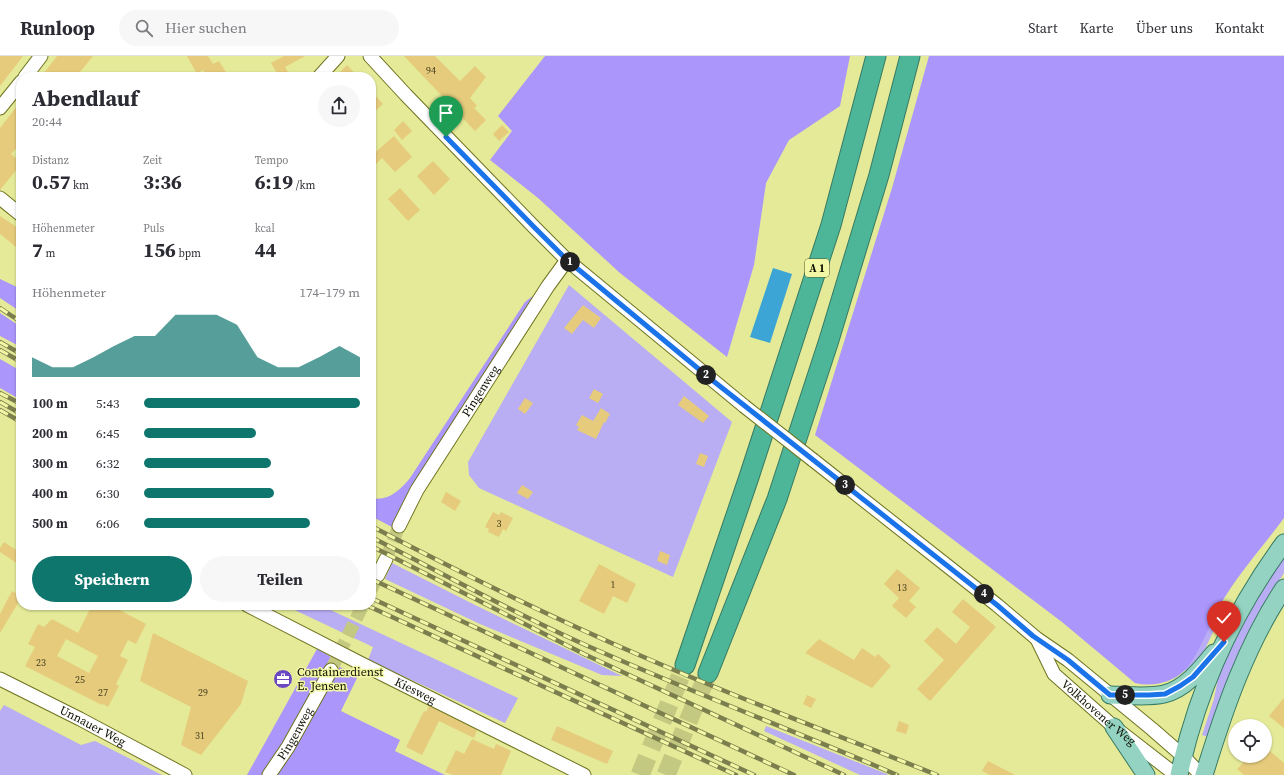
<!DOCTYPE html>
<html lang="de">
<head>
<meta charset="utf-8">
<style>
  :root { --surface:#fff; --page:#f7f7f7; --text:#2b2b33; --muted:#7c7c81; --line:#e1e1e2; --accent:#0f766e }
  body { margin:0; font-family:"Source Serif 4",serif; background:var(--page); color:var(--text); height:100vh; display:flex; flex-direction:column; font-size:15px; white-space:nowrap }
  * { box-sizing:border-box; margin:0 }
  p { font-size:13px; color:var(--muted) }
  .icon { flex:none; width:22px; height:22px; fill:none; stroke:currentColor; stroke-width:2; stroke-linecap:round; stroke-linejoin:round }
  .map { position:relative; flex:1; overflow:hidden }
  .drawer { position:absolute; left:16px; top:16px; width:360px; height:538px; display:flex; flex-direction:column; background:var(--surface); border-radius:16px; box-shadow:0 1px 3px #0004 }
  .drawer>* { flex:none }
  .tools { position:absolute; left:1228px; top:663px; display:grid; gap:8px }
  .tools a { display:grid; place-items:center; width:44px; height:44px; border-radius:50%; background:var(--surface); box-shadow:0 1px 3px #0004; font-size:20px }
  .pin { position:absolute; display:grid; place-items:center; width:34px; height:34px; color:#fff; margin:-41px -17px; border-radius:50% 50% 50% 0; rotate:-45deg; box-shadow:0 0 4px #0007 }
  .pin .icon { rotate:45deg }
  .km { position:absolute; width:20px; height:20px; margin:-10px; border-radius:50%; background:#222; color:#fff; font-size:11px; line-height:20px; text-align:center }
  .round { display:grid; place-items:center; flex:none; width:42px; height:42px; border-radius:21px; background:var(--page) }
  .headline { display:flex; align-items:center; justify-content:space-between; height:68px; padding:0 16px }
  h1 { font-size:22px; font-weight:700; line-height:30px }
  .metrics { display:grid; grid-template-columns:repeat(3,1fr); gap:6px; height:68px; padding:4px 16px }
  .metrics div { display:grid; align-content:center }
  .metrics b { font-size:20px; font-weight:700 }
  .metrics small { font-size:11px; font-weight:400 }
  .metrics p { font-size:11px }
  .chart { height:112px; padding:8px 16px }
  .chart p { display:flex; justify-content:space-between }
  .chart svg { width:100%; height:72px; margin-top:4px; fill:var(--accent); opacity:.7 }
  .button { display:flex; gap:8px; margin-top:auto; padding:8px 16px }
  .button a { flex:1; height:46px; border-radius:24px; background:var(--accent); color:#fff; font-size:16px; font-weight:700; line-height:46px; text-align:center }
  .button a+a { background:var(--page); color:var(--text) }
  ul { padding:0 16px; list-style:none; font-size:13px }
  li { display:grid; grid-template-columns:64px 48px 1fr; align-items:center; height:30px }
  li i { height:10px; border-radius:5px; background:var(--accent) }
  header { display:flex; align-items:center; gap:24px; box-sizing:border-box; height:56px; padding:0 20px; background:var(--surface); border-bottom:1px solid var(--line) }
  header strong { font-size:19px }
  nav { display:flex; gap:22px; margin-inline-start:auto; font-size:14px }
  .search { width:280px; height:36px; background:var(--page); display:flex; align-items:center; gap:10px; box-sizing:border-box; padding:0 14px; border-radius:22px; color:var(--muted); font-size:15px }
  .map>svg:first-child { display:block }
  .green { fill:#b9adf4 }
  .forest { fill:#ab96fc }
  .water { fill:#3ca5d5 }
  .building { fill:#e5cb7b; fill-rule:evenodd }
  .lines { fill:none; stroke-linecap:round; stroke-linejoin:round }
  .minor-tunnel { stroke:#c4c981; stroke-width:13; stroke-dasharray:13 6; stroke-linecap:butt }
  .highway-tunnel { stroke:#c4c981; stroke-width:19; stroke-dasharray:19 10; stroke-linecap:butt }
  .minor-casing { stroke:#6f7320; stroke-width:15 }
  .major-casing { stroke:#377b63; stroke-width:19 }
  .highway-casing { stroke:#377b63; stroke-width:21 }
  .minor { stroke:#fff; stroke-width:13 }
  .major { stroke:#94d3c1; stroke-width:17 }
  .highway { stroke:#4db598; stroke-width:19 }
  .rail-casing { stroke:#7b7e4d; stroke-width:4.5 }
  .rail { stroke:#f1f7a5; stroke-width:3; stroke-dasharray:9; stroke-linecap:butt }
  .minor-bridge-casing { stroke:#6f7320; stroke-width:15; stroke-linecap:butt }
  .minor-bridge { stroke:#fff; stroke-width:13 }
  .route-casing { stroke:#fff; stroke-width:8 }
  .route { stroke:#1a73e8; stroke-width:5 }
  .labels { text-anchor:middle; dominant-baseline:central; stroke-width:3; stroke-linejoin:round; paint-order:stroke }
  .number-label { font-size:10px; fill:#443d1f }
  .shield { fill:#f1f7a5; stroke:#525432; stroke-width:1 }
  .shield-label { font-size:11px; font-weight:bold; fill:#0e0e00 }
  .street-label { font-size:12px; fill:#0e0e00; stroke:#f1f7a5 }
  .poi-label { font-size:12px; fill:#0e0e00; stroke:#f1f7a5; text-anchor:start }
</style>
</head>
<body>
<header>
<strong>Runloop</strong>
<div class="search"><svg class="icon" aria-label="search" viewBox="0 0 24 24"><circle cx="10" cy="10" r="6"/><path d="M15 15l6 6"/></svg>Hier suchen</div>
<nav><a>Start</a><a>Karte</a><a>Über uns</a><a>Kontakt</a></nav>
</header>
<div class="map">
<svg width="1284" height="719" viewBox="0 0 1284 719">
  <rect width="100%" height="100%" fill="#e4ea98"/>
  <path class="green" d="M569 229 732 366 673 521 479 432 469 419 468 406Z
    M1284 501V517L1258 559 1240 596 1208 681 1202 679 1214 643 1219 617 1250 553Z
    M392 507 475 549 622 620 602 619 480 568 385 523Z
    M284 549H320L518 642 505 667 368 604 373 591Z
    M1219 551 1225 554 1213 576 1201 602 1186 618 1185 614 1192 604Z
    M4 649 81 689 95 685 162 719H0V655Z
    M766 670 887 718 888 719H860L764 675Z"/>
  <path class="forest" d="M545 0H850L840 50 789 84 766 127 754 209 727 301 620 217 538 142 490 104 512 75 498 60Z
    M929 0H1284V462C1262 492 1237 519 1219 551 1210 568 1197 603 1184 615 1171 627 1152 631 1135 627L1062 566 815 379 892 132Z
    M0 223 21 233V256L0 242Z
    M538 236 412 434 392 471 371 460V442C388 446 400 434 410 422L525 246Z
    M0 257 21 271V291L0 280Z
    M0 303 21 315V344L0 332Z
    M317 593 333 602 285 688 262 719H247Z
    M338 610 358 620 341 655 400 684 395 695 445 719H277L312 658Z"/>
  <path class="water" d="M773 212 792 218 770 287 750 281Z"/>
  <path class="building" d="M0 0H23L0 30Z
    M57 0H93L76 21H41Z
    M187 0H208L213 8 219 5 229 21H207L203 14 197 18Z
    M284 0H305L285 11 291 21H279L271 7Z
    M404 0H435L460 25 475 10 486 21 470 42 477 50 474 52 486 64 475 75Z
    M347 9 358 21H335Z
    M371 35 383 48 371 59Z
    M21 45V87L11 98 21 106V108L0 134V72Z
    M403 65 412 75 402 84 394 74Z
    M502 69 509 76 499 85 493 78Z
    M394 80 412 101 395 116 382 102 371 113V100Z
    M433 105 450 123 434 139 417 120Z
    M400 132 420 154 408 165 388 143Z
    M0 160 21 174V195L0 178Z
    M583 249 601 262 594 272 583 264 572 278 564 272Z
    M594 333 603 338 598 347 589 342Z
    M684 340 709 360 703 367 678 349Z
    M525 342 533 347 525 358 518 353Z
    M601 352 610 358 605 367 604 366 596 383 577 374 579 371 576 369 582 359 593 365Z
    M700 397 708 400 704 411 696 408Z
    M522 429 533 436 528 443 517 437Z
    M446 436 461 445 455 455 441 446Z
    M493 456 499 459 501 456 513 462 506 475 503 473 499 481 488 476 489 473 485 471Z
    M4 486 21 497V510L0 496V492Z
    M660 495 670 499 667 509 657 505Z
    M599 508 636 528 627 547 613 540 604 558 579 545Z
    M897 513 920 532 909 545 916 551 906 562 892 550 899 542 884 528Z
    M12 535 21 540V542L0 577V558Z
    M963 543 996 571 930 645 917 633 944 604 924 585 937 571 956 588 970 571 952 556Z
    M92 549H110L146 568 136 588 128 584 120 600 128 604 116 628 119 630 108 651 103 648 102 649 25 610 35 591 28 588 38 568 44 571 52 563 78 577ZM66 583 98 600 89 617 57 600Z
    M153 577 248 625 241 648 201 699 181 689 191 651 140 625Z
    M819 583 854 604 862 592 875 601 878 598 891 610 872 632 805 597Z
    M807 639 816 643 811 652 803 648Z
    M1284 642V672L1269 660Z
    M429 650 477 674 474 682 439 665 422 699 406 691 424 655 426 656Z
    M899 665 909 669 906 678 896 675Z
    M557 670 613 695 607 708 551 684Z
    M472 683 494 693 496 688 511 695 501 719H453L445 716 456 694 464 698Z
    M1265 691 1284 707V719H1244L1237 713 1244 706 1237 700H1265Z
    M988 705 1015 719H990L982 715Z"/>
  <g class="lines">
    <path class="minor-tunnel" d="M386 503 399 470
      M371 534 378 519
      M331 614 363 549"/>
    <path class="highway-tunnel" d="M640 719 685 609
      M666 719 708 617"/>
    <g class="minor-casing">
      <g id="minor">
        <path d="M370 0 406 39 535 172 567 204 744 350"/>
        <path d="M25 21 41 0"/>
        <path d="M319 21 338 0"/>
        <path d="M0 52 21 26"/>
        <path d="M0 142 21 159"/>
        <path d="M813 404 997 549 1036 582 1068 604 1152 673 1183 700 1201 719"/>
        <path id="s1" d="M399 470 417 434 548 230 567 204"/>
        <path d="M378 519 386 503"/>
        <path id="s2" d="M247 549 360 607 584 719"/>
        <path id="s3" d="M1037 583 1054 618 1114 671 1176 719"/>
        <path id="s4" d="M0 623 80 663 185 719"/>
        <path id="s5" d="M269 719 288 691 331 614"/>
      </g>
    </g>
    <g class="major-casing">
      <path id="major" d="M1110 639C1128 639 1147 642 1164 638 1185 633 1201 613 1214 597
        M1114 671 1146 719
        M1179 719C1197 636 1233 556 1284 487
        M1204 719C1224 654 1246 589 1284 532"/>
    </g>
    <g class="highway-casing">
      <path id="highway" d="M685 609 749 421 831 169 876 0
        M708 617 777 443 829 284 879 119 910 0"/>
    </g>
    <use href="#minor" class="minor"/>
    <use href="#major" class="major"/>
    <use href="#highway" class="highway"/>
    <g class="rail-casing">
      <path id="rail" d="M0 252 21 266
        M0 286 21 298
        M0 294 21 306
        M0 337 21 348
        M0 346 21 358
        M0 354 21 366
        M371 470C461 517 552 562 646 602 742 644 840 680 937 719
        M371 481C444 518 515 558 590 591 691 636 795 675 897 719
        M371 490 586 599 844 719
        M371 523 794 719
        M371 542 754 719
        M366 549 736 719"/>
    </g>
    <use href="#rail" class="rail"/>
    <g class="minor-bridge-casing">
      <path id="minor-bridge" d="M744 350 813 404"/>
    </g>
    <use href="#minor-bridge" class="minor-bridge"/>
  </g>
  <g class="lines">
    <g class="route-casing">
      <path id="route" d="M446 81 535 172 567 204 712 324 997 549 1033 580 1068 604 1110 639H1149L1165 638 1180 630 1193 621 1224 586"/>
    </g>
    <use href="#route" class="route"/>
  </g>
  <defs>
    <g id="office-disc" transform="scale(1)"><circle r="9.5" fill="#6a48c1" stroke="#f1f7a5"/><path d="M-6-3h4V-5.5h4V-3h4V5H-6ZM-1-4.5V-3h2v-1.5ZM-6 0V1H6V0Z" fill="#fff"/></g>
  </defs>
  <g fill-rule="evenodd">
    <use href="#office-disc" x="283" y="623"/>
  </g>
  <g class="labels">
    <g class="number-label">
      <text x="431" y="14">94</text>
      <text x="499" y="467">3</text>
      <text x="613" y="528">1</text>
      <text x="902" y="531">13</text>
      <text x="41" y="606">23</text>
      <text x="80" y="623">25</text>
      <text x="103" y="636">27</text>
      <text x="203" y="636">29</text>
      <text x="200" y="679">31</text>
    </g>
    <rect class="shield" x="805" y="203" width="24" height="18" rx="3"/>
    <g class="shield-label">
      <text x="817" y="212">A 1</text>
    </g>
    <g class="street-label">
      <text stroke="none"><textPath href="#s1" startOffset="158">Pingenweg</textPath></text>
      <text stroke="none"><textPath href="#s2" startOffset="189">Kiesweg</textPath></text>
      <text stroke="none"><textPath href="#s3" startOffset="98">Volkhovener Weg</textPath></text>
      <text stroke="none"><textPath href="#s4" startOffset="104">Unnauer Weg</textPath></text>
      <text stroke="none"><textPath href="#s5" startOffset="49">Pingenweg</textPath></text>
    </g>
    <g class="poi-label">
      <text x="297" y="616">Containerdienst<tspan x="297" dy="14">E. Jensen</tspan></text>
    </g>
  </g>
</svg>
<div class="tools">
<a><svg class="icon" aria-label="locate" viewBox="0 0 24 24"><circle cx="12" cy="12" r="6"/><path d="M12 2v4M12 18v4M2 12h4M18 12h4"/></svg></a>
</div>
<div class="pin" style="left:446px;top:81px;background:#1e9e55"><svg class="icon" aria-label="arrive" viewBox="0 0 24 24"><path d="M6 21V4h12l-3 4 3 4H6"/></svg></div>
<div class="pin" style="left:1224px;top:586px;background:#d93025"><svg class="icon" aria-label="check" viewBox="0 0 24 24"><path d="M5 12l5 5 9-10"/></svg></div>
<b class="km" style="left:570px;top:206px">1</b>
<b class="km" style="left:706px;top:319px">2</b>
<b class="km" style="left:845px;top:429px">3</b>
<b class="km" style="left:984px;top:538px">4</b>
<b class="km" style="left:1125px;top:639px">5</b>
<section class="drawer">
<div class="headline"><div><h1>Abendlauf</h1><p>20:44</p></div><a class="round"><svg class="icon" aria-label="share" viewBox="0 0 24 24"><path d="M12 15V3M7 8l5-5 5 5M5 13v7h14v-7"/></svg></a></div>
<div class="metrics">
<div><p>Distanz</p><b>0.57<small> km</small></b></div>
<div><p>Zeit</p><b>3:36</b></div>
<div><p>Tempo</p><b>6:19<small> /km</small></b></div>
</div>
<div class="metrics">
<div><p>Höhenmeter</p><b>7<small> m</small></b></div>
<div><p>Puls</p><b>156<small> bpm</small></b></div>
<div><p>kcal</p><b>44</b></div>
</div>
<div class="chart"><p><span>Höhenmeter</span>174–179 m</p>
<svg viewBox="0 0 160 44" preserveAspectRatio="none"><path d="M0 44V32L10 38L20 38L30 32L40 25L50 19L60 19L70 6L80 6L90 6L100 12L110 32L120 38L130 38L140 32L150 25L160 32V44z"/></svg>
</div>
<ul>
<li><b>100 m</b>5:43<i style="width:100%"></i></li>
<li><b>200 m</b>6:45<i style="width:52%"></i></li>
<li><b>300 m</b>6:32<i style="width:59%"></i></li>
<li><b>400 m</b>6:30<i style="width:60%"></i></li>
<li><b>500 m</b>6:06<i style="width:77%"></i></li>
</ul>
<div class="button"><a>Speichern</a><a>Teilen</a></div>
</section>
</div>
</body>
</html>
